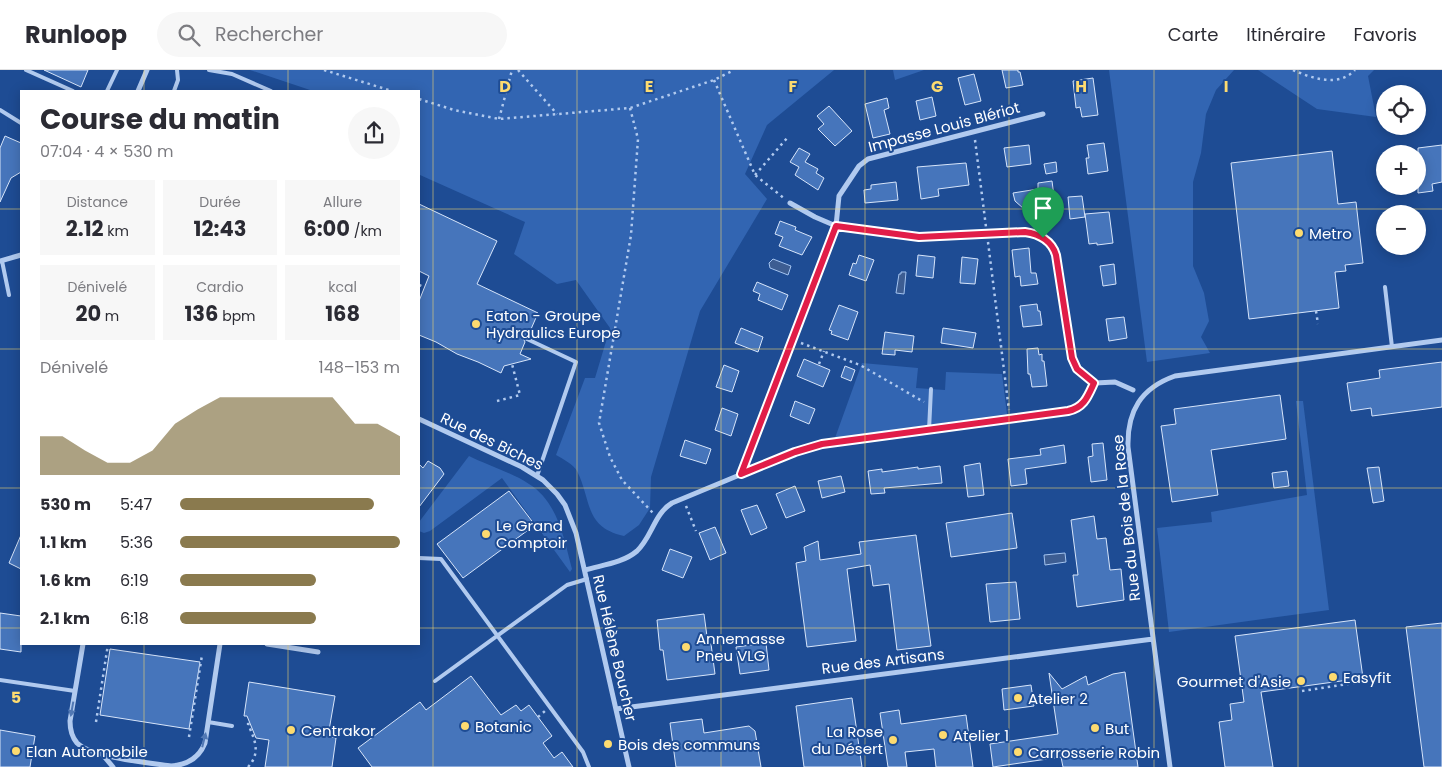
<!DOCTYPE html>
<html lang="fr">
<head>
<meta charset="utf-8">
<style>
  :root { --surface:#fff; --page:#f7f7f7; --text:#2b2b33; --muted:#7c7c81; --line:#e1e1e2; --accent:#8a7a4e }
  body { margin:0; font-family:Poppins,sans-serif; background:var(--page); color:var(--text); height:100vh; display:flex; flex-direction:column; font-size:19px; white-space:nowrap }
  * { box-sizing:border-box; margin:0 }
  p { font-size:16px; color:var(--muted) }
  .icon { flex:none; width:28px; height:28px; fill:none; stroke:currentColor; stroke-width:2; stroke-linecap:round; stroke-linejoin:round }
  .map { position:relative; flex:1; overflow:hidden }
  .drawer { position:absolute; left:20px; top:20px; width:400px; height:555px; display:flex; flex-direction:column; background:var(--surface); border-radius:0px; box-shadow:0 2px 12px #0003 }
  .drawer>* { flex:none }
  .tools { position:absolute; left:1376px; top:15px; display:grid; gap:10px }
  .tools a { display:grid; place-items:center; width:50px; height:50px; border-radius:50%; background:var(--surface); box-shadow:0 2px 12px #0003; font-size:25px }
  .pin { position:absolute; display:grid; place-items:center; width:42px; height:42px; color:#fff; margin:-51px -21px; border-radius:50% 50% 50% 0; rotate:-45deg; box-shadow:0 0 5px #0007 }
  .pin .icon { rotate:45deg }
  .round { display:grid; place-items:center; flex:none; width:52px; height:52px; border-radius:26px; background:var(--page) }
  .summary { display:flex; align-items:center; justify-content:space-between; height:85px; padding:0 20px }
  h1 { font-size:28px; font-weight:700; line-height:38px }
  .figures { display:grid; grid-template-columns:repeat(3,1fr); gap:8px; height:85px; padding:5px 20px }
  .figures div { display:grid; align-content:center; border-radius:0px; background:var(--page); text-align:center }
  .figures b { font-size:21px; font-weight:700 }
  .figures small { font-size:14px; font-weight:400 }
  .figures p { font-size:14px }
  .chart { height:140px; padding:10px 20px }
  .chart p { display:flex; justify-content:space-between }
  .chart svg { width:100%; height:90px; margin-top:5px; fill:var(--accent); opacity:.7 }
  ul { padding:0 20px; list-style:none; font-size:16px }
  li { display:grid; grid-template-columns:80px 60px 1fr; align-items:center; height:38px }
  li i { height:12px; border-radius:6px; background:var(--accent) }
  header { display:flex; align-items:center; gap:30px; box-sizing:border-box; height:70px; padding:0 25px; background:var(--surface); border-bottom:1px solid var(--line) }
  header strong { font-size:24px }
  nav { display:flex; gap:28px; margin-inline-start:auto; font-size:18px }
  .search { width:350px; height:45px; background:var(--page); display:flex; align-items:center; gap:12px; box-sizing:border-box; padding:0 18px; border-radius:28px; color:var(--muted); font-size:19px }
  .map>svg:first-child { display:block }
  .green { fill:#3265b2 }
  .water { fill:#3d5d92; stroke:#a4c4f0 }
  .building { fill:#4675bb; stroke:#d7e5fa }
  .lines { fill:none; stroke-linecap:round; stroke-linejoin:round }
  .path { stroke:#b1caef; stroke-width:2.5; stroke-dasharray:2.5 4; stroke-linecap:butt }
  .service { stroke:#b1caef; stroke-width:4 }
  .minor { stroke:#b1caef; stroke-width:5 }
  .oneway { fill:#5178b4 }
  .route-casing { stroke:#fff; stroke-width:10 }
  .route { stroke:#e11d48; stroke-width:6 }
  .grid { fill:none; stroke:#fddb70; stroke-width:1; stroke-opacity:0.55 }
  .poi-dot { fill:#fddb70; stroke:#1e4c94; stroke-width:2 }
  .labels { text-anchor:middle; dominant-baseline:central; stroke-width:4; stroke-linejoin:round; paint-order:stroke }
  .street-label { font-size:15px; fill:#fff; stroke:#1e4c94 }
  .poi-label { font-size:15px; fill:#fff; stroke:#1e4c94; text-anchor:start }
  .grid-label { font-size:16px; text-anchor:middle; font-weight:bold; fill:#fddb70; stroke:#1e4c94; stroke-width:4; stroke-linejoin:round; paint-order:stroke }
</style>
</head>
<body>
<header>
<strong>Runloop</strong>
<div class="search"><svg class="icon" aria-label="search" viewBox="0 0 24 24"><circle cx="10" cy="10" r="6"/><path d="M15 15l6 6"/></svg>Rechercher</div>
<nav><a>Carte</a><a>Itinéraire</a><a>Favoris</a></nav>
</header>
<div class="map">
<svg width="1442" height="697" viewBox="0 0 1442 697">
  <rect width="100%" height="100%" fill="#1e4c94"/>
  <path class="green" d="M250 0H834L767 55 745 104 767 129 700 241 651 407 650 438 639 455 624 466C584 457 592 431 577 401 574 395 563 389 556 385L585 308H595L610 258 576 210 557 214 514 184 525 152 420 105 419 21H313Z
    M893 0H924L895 10Z
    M1109 0H1234L1216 20 1206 44 1201 83 1193 112V196L1204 223 1209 251 1201 267 1210 283 1147 292Z
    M1258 0H1374L1368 6 1376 47 1317 39Z
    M862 293 918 298 916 318 945 320 946 302 1002 304 1007 344 835 368Z
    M1296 331H1303L1329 540 1169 562 1157 458 1212 452 1211 442 1307 425Z
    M469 386C487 395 513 403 529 414 558 432 564 469 572 499L570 502 502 408 430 461 424 463 419 461V452Z"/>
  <path class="water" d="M773 189 791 196 788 205 770 198 769 193Z
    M901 202H906L904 224 896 223 899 204H901Z
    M1065 483 1066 492 1045 495 1044 485Z"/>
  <path class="building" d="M44 0H88L81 17Z
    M1002 0H1018V2H1020L1023 15 1006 18Z
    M974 4 981 31 965 35 958 8Z
    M1093 8 1098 45 1082 47 1080 37 1076 38 1073 11Z
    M932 27 936 46 920 50 916 31Z
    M887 28 889 38 884 40 890 64 873 68 865 34Z
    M829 36 852 61 835 76 818 59 824 54 817 46Z
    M5 66 21 73V102L11 108 0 132V78Z
    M1104 73 1108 101 1088 104 1086 88H1089L1087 75Z
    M1029 75 1031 94 1007 97 1004 78Z
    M1442 75V112L1432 114 1433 121 1418 123V78Z
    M799 78 810 84 805 92 818 99 816 103 824 108 818 120 795 105 799 97 790 92Z
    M1332 81 1338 134 1356 132 1363 193 1345 195 1346 201 1335 202 1339 238 1249 249 1231 93Z
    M1056 92 1057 102 1046 104 1044 94Z
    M966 93 969 115 938 119 939 126 921 129 917 97Z
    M1052 111 1055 134 1024 139 1015 131 1013 123 1038 119V113Z
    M896 112 898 130 865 133 864 120 871 119V115Z
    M1082 126 1085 147 1070 149 1068 127Z
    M419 134 497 171 477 214 538 243 528 266 523 268 525 272 520 284 531 289 504 296 501 303 478 292 457 284 436 272 419 265V231L429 206 419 201Z
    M1109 142 1113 173 1097 175V173L1089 174 1085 144Z
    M780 151 796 157 795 160 812 167 802 185 779 176 783 167 775 164Z
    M1029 178 1031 203H1036L1038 214 1021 216 1020 206 1015 207 1012 180Z
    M859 185 874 190 866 211 849 205 853 193 856 194Z
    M918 185 935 187 933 208 916 206Z
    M962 187 978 189 975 214 960 213Z
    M1114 194 1116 214 1103 216 1100 196Z
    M757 212 788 225 782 240 758 230 760 224 753 221Z
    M1037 234 1038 241H1040L1042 255 1023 257 1020 236Z
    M839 235 858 242 848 270 831 264 832 261 829 260Z
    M1124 247 1127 268 1109 271 1106 249Z
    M741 258 763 267 758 282 735 273Z
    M943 258 976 263 973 278 941 273Z
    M885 262 914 266 912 282 895 280V285L882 284Z
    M1038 278 1039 285 1042 284V291H1044L1047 316 1032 317 1030 304H1028L1027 279Z
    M804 289 830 300 823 317 797 306Z
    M1442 292V337L1372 346 1371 338 1351 341 1347 313 1380 308 1379 300Z
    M724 295 739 301 732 322 716 317Z
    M845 296 855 300 851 311 841 307Z
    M1280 325 1286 369 1211 380 1218 425 1172 432 1161 356 1176 354 1174 339Z
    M795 331 815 339 809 354 790 346Z
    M722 338 738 344 731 366 715 360Z
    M685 370 711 379 706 394 680 386Z
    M1103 373 1107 410 1091 412 1088 387 1093 386 1092 374Z
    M1064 375 1066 393 1025 399 1027 414 1011 416 1008 389 1041 385 1040 379Z
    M428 391 440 398 444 404 419 437V394L423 398Z
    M980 393 984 425 968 427 964 396Z
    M940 396 942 413 884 418 885 423 871 424 868 401 882 399V402L918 397V399Z
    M1379 397 1384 431 1373 433 1367 398Z
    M1287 401 1289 416 1274 418 1272 403Z
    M841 406 845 422 822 428 818 411Z
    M795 416 805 441 786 448 776 424Z
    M509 421 535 455 463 508 437 474Z
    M757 435 767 458 751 465 741 440Z
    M1012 443 1017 478 951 487 946 453Z
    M1094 446 1097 469 1106 468 1110 500 1121 499 1124 530 1077 537 1073 505H1078L1071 450Z
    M715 457 726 483 710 490 699 463Z
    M21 465V499L9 493Z
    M916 465 931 576 897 580 889 514 873 516 870 495 847 499 856 571 807 577 796 493 806 491 804 477 818 471 820 490 861 484 859 472Z
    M670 479 692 487 683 508 662 500Z
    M1016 512 1020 549 990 552 986 514Z
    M0 543 21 546V582L0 579Z
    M704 544 708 574H711L715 604 667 610 663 580H660L657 550Z
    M1355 550 1363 608 1261 622 1273 697H1225L1219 652 1232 650 1230 634 1244 632 1235 566Z
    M1442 553V697H1424L1406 557Z
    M766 573 769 600 740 604 736 577Z
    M110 579 200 592 189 659 100 645Z
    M1125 602 1138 697H1063L1061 687 993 697 990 674 1058 664 1049 603 1062 619 1086 606 1088 615 1113 604Z
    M471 606 501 645 516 635 521 641 529 635 552 666 543 673 554 688 562 682 573 697H372L358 678 420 632 426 640Z
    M249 612 335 626 328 666 336 668 332 697H265L269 670 256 668 247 646H244Z
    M1031 615 1034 636 1004 640 1002 619Z
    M852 628 862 697H804L796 636Z
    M899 640 901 654 966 645 973 697H936L934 679 905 682 907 697H888L880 643Z
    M702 649 704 663 749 656 755 661 761 697H676L670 653Z
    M0 660 35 666 30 697H0Z"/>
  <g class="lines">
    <path class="path" d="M324 0 392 21
      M518 0 557 44
      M1293 0C1313 9 1339 17 1355 0
      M714 10 755 105 785 129
      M419 29 454 40 499 49 630 38 714 10 734 0
      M630 38 638 69 631 165 599 353 610 387 622 410 653 443
      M499 49 512 0
      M975 70 986 157
      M755 105 788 67
      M988 172 1009 340
      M419 215 424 217
      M1316 241 1318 254
      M801 273 860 295 924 332
      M819 294 824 281
      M497 331 520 325 512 294
      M686 436 696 461
      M1302 621 1361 612
      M538 647 545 641
      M96 652 108 574
      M189 667 202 585
      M248 697C261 683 255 670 248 654H250"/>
    <path class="service" d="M26 0 73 21
      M209 0 232 4 271 21
      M107 21 117 0
      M174 21 178 10 177 0
      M0 40 21 53
      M2 191 9 225
      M1385 217 1392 277
      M527 269 576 292 537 406
      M929 360 931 319
      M419 488 441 489 583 682 589 697
      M0 610 75 621
      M435 611 567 515 587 509
      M208 652 232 656"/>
    <path class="minor" d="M138 21 147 0
      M790 133 815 147 836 156 839 126 859 96 868 89 1043 44
      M0 191 21 185
      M1095 313 1115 312 1133 320
      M419 349 522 397 543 410 557 424 565 435 576 463 629 697
      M741 404 836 156 919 167 1025 162C1039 163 1052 171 1056 185L1072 288 1077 299 1095 313
      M585 500C602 495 623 493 637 481 652 467 654 444 672 433L795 382 828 373 1068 341C1084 338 1088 326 1095 313
      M83 574 70 651C70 659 71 666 77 673 91 687 150 693 171 696 187 695 199 688 205 673L220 574
      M267 574 318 582
      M616 639 1153 569
      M102 684 113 697
      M1170 697 1128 377C1127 341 1141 318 1175 306L1442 270"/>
  </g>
  <defs><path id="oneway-solid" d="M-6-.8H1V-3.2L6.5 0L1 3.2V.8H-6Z" transform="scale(1.25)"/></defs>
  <g class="oneway">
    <use href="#oneway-solid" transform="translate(72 639) rotate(100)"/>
    <use href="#oneway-solid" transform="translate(204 670) rotate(-76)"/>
  </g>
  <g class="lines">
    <g class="route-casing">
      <path id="route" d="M836 156 919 167 1025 162C1039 164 1052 171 1056 185L1072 288 1077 299 1094 313C1088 326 1084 338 1068 341L822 374 795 382 741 404Z"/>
    </g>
    <use href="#route" class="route"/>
  </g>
  <path class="grid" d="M144 0V21M288 0V21M433 0V697M577 0V697M721 0V697M865 0V697M1009 0V697M1154 0V697M1298 0V697M0 139H21M419 139H1442M0 279H21M419 279H1442M0 418H21M419 418H1442M0 558H21M419 558H1442M144 574V697M288 574V697"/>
  <g class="poi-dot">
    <circle cx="1299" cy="163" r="5"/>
    <circle cx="476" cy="254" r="5"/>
    <circle cx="486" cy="464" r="5"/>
    <circle cx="686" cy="577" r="5"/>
    <circle cx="1333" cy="607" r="5"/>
    <circle cx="1301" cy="611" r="5"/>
    <circle cx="1018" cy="628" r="5"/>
    <circle cx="465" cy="656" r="5"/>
    <circle cx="1095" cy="658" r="5"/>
    <circle cx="291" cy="660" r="5"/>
    <circle cx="943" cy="665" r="5"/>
    <circle cx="893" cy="670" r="5"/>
    <circle cx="608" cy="674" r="5"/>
    <circle cx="16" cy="681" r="5"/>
    <circle cx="1018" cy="682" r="5"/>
  </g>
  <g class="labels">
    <g class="street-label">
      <text transform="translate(944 57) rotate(-15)">Impasse Louis Blériot</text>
      <text transform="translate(492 371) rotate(26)">Rue des Biches</text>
      <text transform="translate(1126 448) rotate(-96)">Rue du Bois de la Rose</text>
      <text transform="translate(615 578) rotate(77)">Rue Hélène Boucher</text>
      <text transform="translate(883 591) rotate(-7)">Rue des Artisans</text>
    </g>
    <g class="poi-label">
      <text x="1309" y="163">Metro</text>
      <text x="486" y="245">Eaton - Groupe<tspan x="486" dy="17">Hydraulics Europe</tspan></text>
      <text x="496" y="455">Le Grand<tspan x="496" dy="17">Comptoir</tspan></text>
      <text x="696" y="568">Annemasse<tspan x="696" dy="17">Pneu VLG</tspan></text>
      <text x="1343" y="607">Easyfit</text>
      <text x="1291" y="611" text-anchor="end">Gourmet d'Asie</text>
      <text x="1028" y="628">Atelier 2</text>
      <text x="475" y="656">Botanic</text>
      <text x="1105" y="658">But</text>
      <text x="301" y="660">Centrakor</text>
      <text x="883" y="661" text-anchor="end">La Rose<tspan x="883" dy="17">du Désert</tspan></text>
      <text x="953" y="665">Atelier 1</text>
      <text x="618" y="674">Bois des communs</text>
      <text x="26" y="681">Elan Automobile</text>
      <text x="1028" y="682">Carrosserie Robin</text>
    </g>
  </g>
  <g class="grid-label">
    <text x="505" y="22">D</text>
    <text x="649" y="22">E</text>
    <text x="793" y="22">F</text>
    <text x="937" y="22">G</text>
    <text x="1081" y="22">H</text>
    <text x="1226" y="22">I</text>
    <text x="16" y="633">5</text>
  </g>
</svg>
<div class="tools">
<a><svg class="icon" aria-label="locate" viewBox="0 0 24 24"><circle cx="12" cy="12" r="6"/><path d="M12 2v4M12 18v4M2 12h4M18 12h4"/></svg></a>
<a>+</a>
<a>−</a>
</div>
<div class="pin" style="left:1043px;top:168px;background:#1e9e55"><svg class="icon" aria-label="arrive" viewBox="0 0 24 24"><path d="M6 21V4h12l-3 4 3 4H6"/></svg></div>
<section class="drawer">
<div class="summary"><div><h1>Course du matin</h1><p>07:04 · 4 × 530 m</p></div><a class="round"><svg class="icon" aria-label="share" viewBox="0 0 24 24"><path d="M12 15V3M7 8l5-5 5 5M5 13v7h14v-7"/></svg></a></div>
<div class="figures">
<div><p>Distance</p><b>2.12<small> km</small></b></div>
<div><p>Durée</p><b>12:43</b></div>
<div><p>Allure</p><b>6:00<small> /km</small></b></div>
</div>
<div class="figures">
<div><p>Dénivelé</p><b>20<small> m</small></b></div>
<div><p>Cardio</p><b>136<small> bpm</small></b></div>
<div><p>kcal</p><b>168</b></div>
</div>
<div class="chart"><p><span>Dénivelé</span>148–153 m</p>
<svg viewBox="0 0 160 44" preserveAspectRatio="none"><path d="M0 44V25L10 25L20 32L30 38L40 38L50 32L60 19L70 12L80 6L90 6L100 6L110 6L120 6L130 6L140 19L150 19L160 25V44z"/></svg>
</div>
<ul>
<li><b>530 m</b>5:47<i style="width:88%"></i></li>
<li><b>1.1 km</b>5:36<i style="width:100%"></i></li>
<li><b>1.6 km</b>6:19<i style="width:62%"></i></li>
<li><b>2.1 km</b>6:18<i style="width:62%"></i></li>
</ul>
</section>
</div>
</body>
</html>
